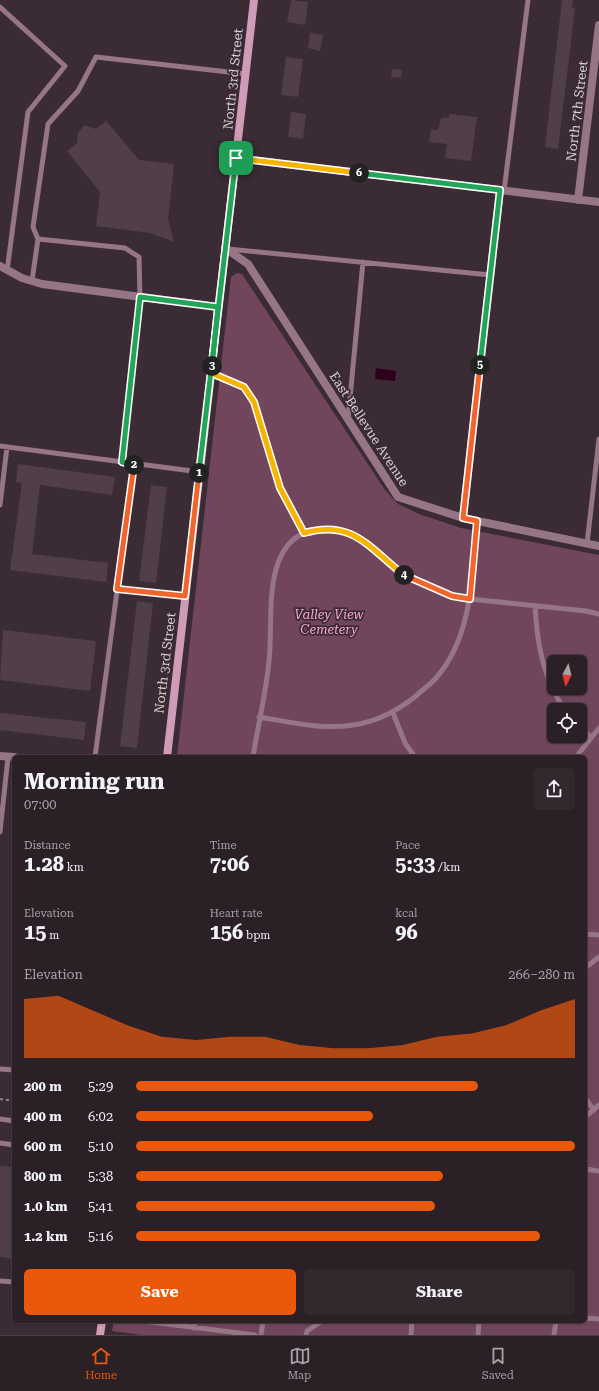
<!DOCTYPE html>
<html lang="en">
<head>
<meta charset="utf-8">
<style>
  :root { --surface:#2c2027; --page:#34282f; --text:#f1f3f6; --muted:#a6a3a7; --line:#483e44; --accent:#ea580c }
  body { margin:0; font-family:"Roboto Serif",serif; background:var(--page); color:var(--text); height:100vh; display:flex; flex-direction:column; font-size:15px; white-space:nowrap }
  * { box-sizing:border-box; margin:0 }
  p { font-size:13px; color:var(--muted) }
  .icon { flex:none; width:22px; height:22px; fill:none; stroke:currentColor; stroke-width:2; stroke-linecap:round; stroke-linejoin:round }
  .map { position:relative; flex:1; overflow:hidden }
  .sheet { position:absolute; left:12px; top:755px; width:575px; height:568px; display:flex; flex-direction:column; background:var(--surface); border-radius:6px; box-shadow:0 1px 3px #0004,0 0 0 1px var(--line) }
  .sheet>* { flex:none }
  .needle { width:26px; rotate:187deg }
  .buttons { position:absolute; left:547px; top:655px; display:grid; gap:8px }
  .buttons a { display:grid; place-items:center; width:40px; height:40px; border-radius:6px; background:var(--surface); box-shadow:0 1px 3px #0004,0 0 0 1px var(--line); font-size:20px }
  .pin { position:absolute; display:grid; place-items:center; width:34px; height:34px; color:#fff; margin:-17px; border-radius:8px; box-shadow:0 2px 6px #0006 }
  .km { position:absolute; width:20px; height:20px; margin:-10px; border-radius:50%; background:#222; color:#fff; font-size:11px; line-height:20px; text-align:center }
  .round { display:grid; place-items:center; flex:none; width:42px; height:42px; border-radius:6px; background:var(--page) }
  .headline { display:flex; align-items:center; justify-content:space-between; height:68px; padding:0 12px }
  h1 { font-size:22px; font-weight:700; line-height:30px }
  .stats { display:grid; grid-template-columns:repeat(3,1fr); gap:6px; height:68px; padding:4px 12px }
  .stats div { display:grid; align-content:center }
  .stats b { font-size:20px; font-weight:700 }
  .stats small { font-size:11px; font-weight:400 }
  .stats p { font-size:11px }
  .chart { height:112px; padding:8px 12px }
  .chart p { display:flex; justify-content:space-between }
  .chart svg { width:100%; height:72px; margin-top:4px; fill:var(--accent); opacity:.7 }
  .cta { display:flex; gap:8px; margin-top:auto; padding:8px 12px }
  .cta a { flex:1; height:46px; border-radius:6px; background:var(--accent); color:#fff; font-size:16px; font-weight:700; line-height:46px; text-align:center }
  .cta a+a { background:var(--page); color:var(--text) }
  ul { padding:0 12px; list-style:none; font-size:13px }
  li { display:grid; grid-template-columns:64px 48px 1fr; align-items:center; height:30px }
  li i { height:10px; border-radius:5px; background:var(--accent) }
  .tabs { display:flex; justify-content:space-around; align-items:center; height:56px; border-top:1px solid var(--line); background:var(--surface); font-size:11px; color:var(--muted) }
  .tabs a { display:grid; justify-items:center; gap:2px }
  .tabs .active { color:var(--accent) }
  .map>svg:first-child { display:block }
  .green { fill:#71465d; fill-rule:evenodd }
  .water { fill:#2d001c }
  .building { fill:#503f48 }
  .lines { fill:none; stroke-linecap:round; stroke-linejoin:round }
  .path { stroke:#8f8289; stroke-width:2; stroke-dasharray:3 3; stroke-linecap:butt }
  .service { stroke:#967586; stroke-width:5 }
  .minor { stroke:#967586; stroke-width:8 }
  .secondary { stroke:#d09bb6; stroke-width:8 }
  .split-1-casing { stroke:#fff; stroke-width:8 }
  .split-2-casing { stroke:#fff; stroke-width:8 }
  .split-3-casing { stroke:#fff; stroke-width:8 }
  .split-4-casing { stroke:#fff; stroke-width:8 }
  .split-5-casing { stroke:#fff; stroke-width:8 }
  .split-6-casing { stroke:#fff; stroke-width:8 }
  .split-7-casing { stroke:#fff; stroke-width:8 }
  .split-1 { stroke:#22a559; stroke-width:5 }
  .split-2 { stroke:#f0652b; stroke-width:5 }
  .split-3 { stroke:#22a559; stroke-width:5 }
  .split-4 { stroke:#f5b400; stroke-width:5 }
  .split-5 { stroke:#f0652b; stroke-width:5 }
  .split-6 { stroke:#22a559; stroke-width:5 }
  .split-7 { stroke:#f5b400; stroke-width:5 }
  .labels { text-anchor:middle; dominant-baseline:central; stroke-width:3.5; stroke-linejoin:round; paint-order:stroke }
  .street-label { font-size:13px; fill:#dcd2d7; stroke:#3b2b34 }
  .park-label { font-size:13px; font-style:italic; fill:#f7a6d1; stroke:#3b2b34 }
</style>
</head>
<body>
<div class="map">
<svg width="599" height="1335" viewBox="0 0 599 1335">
  <rect width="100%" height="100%" fill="#3b2b34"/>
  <path class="green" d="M237 273 242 274 385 490 398 504 419 514 461 528 599 555V1335H142L112 1331 114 1321H585V757H177L231 277ZM554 662H580V688H554ZM554 710H580V736H554Z"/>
  <path class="water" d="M376 368 396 371 395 381 375 379Z"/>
  <path class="building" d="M291 0 308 2 305 25 287 22Z
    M562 0H573L572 8H575L558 149 545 147Z
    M310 33 323 35 320 51 308 48Z
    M286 57 303 59 298 97 281 95Z
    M392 69 402 70 401 78 391 77Z
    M291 112 306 114 303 139 288 137Z
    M449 114 477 117 471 161 445 158 447 144 429 142 431 129 438 130 441 118H449Z
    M106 121 139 160 174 164 168 219 174 242 150 233 96 226 100 192 67 151 77 143 78 132 85 125 96 129Z
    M18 464 115 477 112 495 40 485 32 554 108 563 106 582 10 570 22 483 16 482Z
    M151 485 167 487 156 583 139 581Z
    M137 601 153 603 137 748 120 746Z
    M3 630 96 641 90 691 0 680Z
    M0 713 86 722 84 740 0 730Z
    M0 1166 14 1167V1259L0 1257Z"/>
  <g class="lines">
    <path class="path" d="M0 1099 14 1101"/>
    <path class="service" d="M0 7 65 66 28 112 7 271
      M504 191 528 0
      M38 239 33 227 48 124 78 91 96 57 246 74
      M228 249 490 275
      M32 281 38 239 125 248 139 257 140 297 122 462
      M211 373 244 387 254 402 280 488 304 533
      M348 419 363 262
      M0 446 200 472
      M0 505 7 447
      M587 544 599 439
      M117 589 185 596
      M535 606C537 643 543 679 565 710
      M393 713 405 743 415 757
      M259 717C290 722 322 730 353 725 377 722 397 711 416 696 422 690 430 685 436 678 473 636 472 574 477 521
      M580 727 591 737
      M95 757 134 463
      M253 757C258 725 266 693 269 661 274 622 260 545 310 531 325 527 340 529 354 535 366 540 375 552 385 560 410 580 438 593 470 599L586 611 599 614
      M576 757 599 728
      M0 832 8 757
      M585 934 599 935
      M585 968 599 957
      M0 1069 14 1070
      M585 1098 594 1110
      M585 1117 599 1105
      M0 1119 14 1121
      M0 1143 14 1145
      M585 1169 599 1171
      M0 1281 14 1282
      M585 1318 599 1319
      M143 1321 255 1335
      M194 1328 195 1321
      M261 1335 263 1321
      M306 1335 307 1331 322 1321
      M411 1335 412 1321
      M478 1335 479 1321
      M554 1335 556 1321"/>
    <path class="minor" d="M236 158 599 202
      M578 200 599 25
      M225 248 248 264 398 497 463 518 599 546
      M0 266 22 278 42 284 218 307
      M463 518 500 190
      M0 756 14 757"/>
    <path class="secondary" d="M167 757 254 0
      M100 1335 102 1321"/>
  </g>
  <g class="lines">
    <g class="split-1-casing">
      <path id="split-1" d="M199 473 236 158"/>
    </g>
    <g class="split-2-casing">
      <path id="split-2" d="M134 465 117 589 185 596 199 473"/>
    </g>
    <g class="split-3-casing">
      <path id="split-3" d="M134 465 122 462 140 297 218 307 212 366"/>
    </g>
    <g class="split-4-casing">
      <path id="split-4" d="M212 366 211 373 244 387 254 402 280 488 304 533C353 519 369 548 404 575"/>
    </g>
    <g class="split-5-casing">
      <path id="split-5" d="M404 575 452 596 470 599 477 521 463 518 480 365"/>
    </g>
    <g class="split-6-casing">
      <path id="split-6" d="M359 173 500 190 480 365"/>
    </g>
    <g class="split-7-casing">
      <path id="split-7" d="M236 158 359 173"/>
    </g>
    <use href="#split-1" class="split-1"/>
    <use href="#split-2" class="split-2"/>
    <use href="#split-3" class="split-3"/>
    <use href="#split-4" class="split-4"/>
    <use href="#split-5" class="split-5"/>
    <use href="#split-6" class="split-6"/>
    <use href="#split-7" class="split-7"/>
  </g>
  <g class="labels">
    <g class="street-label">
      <text transform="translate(233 79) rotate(-84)">North 3rd Street</text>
      <text transform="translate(577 111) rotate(-83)">North 7th Street</text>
      <text transform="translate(369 429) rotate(57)">East Bellevue Avenue</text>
      <text transform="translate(165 663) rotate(-83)">North 3rd Street</text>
    </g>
    <g class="park-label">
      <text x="329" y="614">Valley View<tspan x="329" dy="15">Cemetery</tspan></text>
    </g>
  </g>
</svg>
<div class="buttons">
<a><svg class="needle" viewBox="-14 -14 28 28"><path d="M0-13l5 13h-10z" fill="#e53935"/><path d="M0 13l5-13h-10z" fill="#a6a3a7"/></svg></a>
<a><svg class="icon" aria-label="locate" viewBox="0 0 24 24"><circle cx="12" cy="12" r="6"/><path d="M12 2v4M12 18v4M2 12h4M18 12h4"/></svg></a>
</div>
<div class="pin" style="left:236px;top:158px;background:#1e9e55"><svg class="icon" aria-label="arrive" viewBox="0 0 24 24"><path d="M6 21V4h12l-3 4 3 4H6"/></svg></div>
<b class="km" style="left:199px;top:473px">1</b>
<b class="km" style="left:134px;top:465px">2</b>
<b class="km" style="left:212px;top:366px">3</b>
<b class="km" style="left:404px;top:575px">4</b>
<b class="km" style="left:480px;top:365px">5</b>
<b class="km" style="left:359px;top:173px">6</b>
<section class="sheet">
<div class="headline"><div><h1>Morning run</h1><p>07:00</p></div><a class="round"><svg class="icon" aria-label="share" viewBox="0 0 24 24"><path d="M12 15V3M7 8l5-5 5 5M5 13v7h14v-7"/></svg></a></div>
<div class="stats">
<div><p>Distance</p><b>1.28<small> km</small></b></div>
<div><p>Time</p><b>7:06</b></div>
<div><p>Pace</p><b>5:33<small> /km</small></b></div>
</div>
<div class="stats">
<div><p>Elevation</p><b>15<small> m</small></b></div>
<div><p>Heart rate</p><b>156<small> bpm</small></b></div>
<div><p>kcal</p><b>96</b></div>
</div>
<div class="chart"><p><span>Elevation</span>266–280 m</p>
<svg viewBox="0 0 160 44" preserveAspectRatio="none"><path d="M0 44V8L10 6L20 15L30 24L40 31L50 33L60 31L70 31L80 36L90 38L100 38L110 36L120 31L130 29L140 24L150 15L160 8V44z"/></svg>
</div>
<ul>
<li><b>200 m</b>5:29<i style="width:78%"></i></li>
<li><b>400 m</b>6:02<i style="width:54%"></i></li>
<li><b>600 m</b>5:10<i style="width:100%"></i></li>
<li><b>800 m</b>5:38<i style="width:70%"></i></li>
<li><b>1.0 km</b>5:41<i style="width:68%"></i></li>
<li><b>1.2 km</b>5:16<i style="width:92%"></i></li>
</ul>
<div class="cta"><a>Save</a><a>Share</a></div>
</section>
</div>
<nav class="tabs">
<a class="active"><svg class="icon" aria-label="home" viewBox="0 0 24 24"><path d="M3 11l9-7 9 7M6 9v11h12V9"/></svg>Home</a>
<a><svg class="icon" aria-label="map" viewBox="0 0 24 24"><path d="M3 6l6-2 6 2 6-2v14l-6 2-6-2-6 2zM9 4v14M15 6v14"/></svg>Map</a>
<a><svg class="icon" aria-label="saved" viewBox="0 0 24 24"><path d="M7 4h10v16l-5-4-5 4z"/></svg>Saved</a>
</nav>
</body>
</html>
